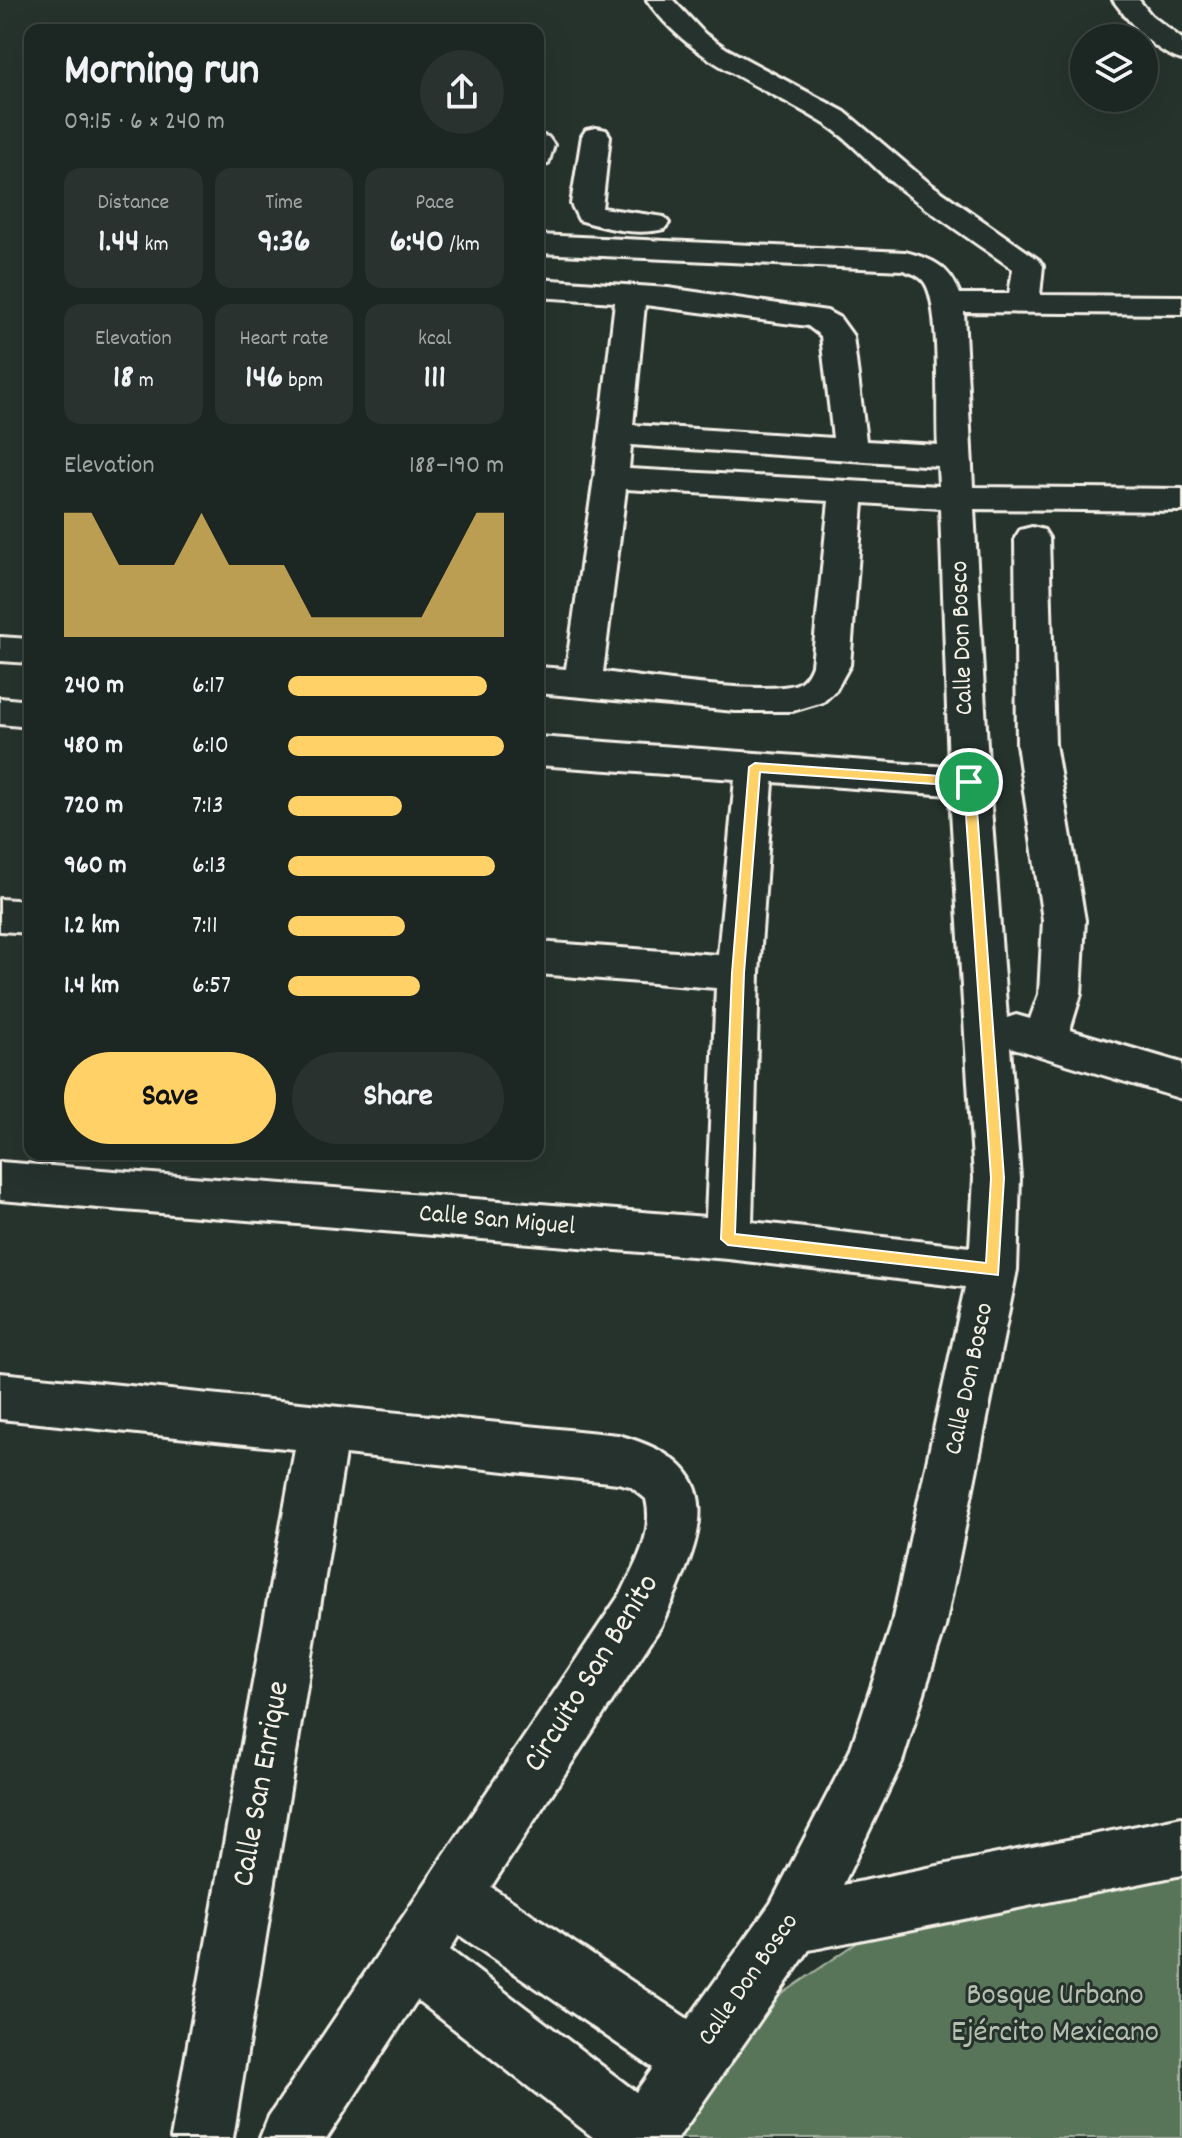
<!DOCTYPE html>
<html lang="en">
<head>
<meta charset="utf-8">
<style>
  :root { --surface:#1c2622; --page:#29322f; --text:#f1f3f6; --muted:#a0a5a5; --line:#3a4340; --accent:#ffd166 }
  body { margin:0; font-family:Dekko,sans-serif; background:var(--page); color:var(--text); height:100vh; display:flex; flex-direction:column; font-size:30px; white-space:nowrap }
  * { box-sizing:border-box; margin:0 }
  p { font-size:26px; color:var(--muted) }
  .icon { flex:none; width:44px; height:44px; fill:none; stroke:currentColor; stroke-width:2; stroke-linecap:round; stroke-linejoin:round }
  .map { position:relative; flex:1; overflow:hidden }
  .details { position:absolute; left:24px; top:24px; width:520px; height:1136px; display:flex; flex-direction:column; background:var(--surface); border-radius:16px; box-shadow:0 8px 32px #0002,0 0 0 2px var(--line) }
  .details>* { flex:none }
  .fabs { position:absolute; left:1070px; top:24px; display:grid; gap:16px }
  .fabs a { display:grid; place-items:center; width:88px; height:88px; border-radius:50%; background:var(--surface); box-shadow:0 8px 32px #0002,0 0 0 2px var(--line); font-size:40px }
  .pin { position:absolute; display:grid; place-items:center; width:68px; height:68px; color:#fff; margin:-34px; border:4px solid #fff; border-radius:50%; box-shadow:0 2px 8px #0007 }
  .round { display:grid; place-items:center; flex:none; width:84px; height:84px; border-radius:42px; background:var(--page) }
  .headline { display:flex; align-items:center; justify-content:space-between; height:136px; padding:0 40px }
  h1 { font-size:44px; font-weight:700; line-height:60px }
  .stats { display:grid; grid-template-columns:repeat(3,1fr); gap:12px; height:136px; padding:8px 40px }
  .stats div { display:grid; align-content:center; border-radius:16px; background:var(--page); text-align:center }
  .stats b { font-size:34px; font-weight:700 }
  .stats small { font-size:22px; font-weight:400 }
  .stats p { font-size:22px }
  .chart { height:224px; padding:16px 40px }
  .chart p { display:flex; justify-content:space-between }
  .chart svg { width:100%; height:144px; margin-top:8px; fill:var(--accent); opacity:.7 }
  .action { display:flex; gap:16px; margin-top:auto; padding:16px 40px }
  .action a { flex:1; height:92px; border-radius:48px; background:var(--accent); color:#111; font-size:32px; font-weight:700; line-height:92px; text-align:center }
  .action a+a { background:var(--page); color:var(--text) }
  ul { padding:0 40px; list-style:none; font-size:26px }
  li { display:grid; grid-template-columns:128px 96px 1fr; align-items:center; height:60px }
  li i { height:20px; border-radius:10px; background:var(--accent) }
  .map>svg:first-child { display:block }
  .green { fill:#59745a; stroke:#a6b2a1; stroke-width:2 }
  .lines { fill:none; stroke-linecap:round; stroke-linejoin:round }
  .minor-casing { stroke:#f4f1e8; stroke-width:6 }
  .minor { fill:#26332d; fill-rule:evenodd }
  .route { fill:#ffd166; stroke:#fff; stroke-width:2; fill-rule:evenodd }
  .labels { text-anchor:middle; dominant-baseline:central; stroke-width:6; stroke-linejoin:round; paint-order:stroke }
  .street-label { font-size:26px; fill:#f4f1e8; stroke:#26332d }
  .near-street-label { font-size:32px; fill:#f4f1e8; stroke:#26332d }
  .near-park-label { font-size:32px; fill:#b6bfaf; stroke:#26332d }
</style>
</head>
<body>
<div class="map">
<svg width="1182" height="2138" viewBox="0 0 1182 2138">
  <rect width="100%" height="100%" fill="#26332d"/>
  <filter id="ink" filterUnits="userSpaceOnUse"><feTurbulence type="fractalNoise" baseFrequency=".0125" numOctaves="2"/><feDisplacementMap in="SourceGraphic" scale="16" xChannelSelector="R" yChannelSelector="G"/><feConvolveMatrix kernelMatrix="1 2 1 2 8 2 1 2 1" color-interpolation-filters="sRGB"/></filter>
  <g filter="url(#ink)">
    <path class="green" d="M1182 1853V2138H653L750 2016 864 1938Z"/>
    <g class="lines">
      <g class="minor-casing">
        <path id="minor" d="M647 0H673L705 34 727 49 845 112 929 183 1039 260 1043 266 1040 295 1182 296V314L964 312 973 487 1182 489V511L974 509 989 782 1007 1018 1016 1015 1030 1019 1039 994 1043 920 1017 744 1015 538 1020 530 1032 527 1044 530 1049 538 1055 744 1085 920 1081 994 1070 1030 1182 1063V1099L1010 1047 1020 1178 1017 1270 945 1627 902 1762 843 1885 1182 1817V1875L809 1950 678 2138H594L417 2000 327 2138H260L269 2116 623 1590C637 1561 654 1531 646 1499L630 1486 618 1483 345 1454 233 2138H171L295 1449 0 1419V1373L618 1435C740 1468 699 1541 661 1626L491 1887 688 2019 771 1903 850 1751 891 1627 965 1287 728 1259 0 1200V1162L706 1217 716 988 538 974V942L718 955 735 779 538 765V737L949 767 940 508 863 503 850 665 836 690 823 702 793 711H735L538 693V667L566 669 594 478 615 302 538 297V279L668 288 827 311 840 318 853 336 866 441 938 445C936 411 941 307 925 283 920 275 911 273 903 270L538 253V235L905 252C933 259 949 266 960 294H1009L1013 269C973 241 932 214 894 184 870 165 851 140 825 124 761 84 692 64 647 0ZM645 305 808 326 821 336 833 438 633 425ZM631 445 938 466 939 486 629 469ZM626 489 829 501 812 665C809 673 805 680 797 684 764 696 643 677 603 672ZM773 782 950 795 974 1178 970 1247 752 1222 759 973ZM459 1935 653 2068 636 2092 450 1950Z
          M1113 0H1139L1151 15 1182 39V60C1155 53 1129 22 1113 0Z
          M596 128 606 130 610 136 602 208 664 217 669 223 664 229C636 236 606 228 579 220L571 204 582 136 586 130Z
          M538 135 548 137 554 145 548 164 538 166Z
          M0 637 30 639V663L0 661Z
          M0 698 30 701V727L0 724Z
          M0 899 30 901V933L0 931Z"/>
      </g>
      <use href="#minor" class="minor"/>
    </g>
  </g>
  <path class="route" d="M755 763 969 778 975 782 1004 1178 998 1275 728 1245 721 1239 732 973 749 767ZM760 772 964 786 991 1178 986 1263 735 1234 744 973Z"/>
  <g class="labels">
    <g class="street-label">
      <text transform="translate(963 638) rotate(-92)">Calle Don Bosco</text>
      <text transform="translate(497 1221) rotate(5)">Calle San Miguel</text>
      <text transform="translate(970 1379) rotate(-78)">Calle Don Bosco</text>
      <text transform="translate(749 1980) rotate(-55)">Calle Don Bosco</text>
    </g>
    <g class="near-street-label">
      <text transform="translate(593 1674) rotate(-58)">Circuito San Benito</text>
      <text transform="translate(263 1784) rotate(-80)">Calle San Enrique</text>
    </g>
    <g class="near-park-label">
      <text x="1055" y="1997">Bosque Urbano<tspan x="1055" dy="37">Ejército Mexicano</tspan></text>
    </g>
  </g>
</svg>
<div class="fabs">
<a><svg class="icon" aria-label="layers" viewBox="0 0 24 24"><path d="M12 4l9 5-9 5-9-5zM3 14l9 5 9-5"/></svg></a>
</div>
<div class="pin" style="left:969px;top:782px;background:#1e9e55"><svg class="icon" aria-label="arrive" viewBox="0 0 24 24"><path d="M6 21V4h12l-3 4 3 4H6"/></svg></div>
<section class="details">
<div class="headline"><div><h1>Morning run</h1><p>09:15 · 6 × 240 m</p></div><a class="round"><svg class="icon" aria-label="share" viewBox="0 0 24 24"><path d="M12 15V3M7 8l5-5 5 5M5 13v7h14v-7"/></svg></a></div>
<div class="stats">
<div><p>Distance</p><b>1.44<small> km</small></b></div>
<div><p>Time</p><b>9:36</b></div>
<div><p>Pace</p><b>6:40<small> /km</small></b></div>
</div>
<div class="stats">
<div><p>Elevation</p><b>18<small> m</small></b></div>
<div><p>Heart rate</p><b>146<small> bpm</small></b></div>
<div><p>kcal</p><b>111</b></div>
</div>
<div class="chart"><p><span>Elevation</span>188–190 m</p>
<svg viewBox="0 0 160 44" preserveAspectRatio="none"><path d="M0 44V6L10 6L20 22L30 22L40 22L50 6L60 22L70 22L80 22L90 38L100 38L110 38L120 38L130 38L140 22L150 6L160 6V44z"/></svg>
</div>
<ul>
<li><b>240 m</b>6:17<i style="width:92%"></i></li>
<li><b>480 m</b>6:10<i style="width:100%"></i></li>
<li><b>720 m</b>7:13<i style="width:53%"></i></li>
<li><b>960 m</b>6:13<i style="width:96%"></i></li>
<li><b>1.2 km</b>7:11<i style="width:54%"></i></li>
<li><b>1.4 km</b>6:57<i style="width:61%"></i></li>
</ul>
<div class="action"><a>Save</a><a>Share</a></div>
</section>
</div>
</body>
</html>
